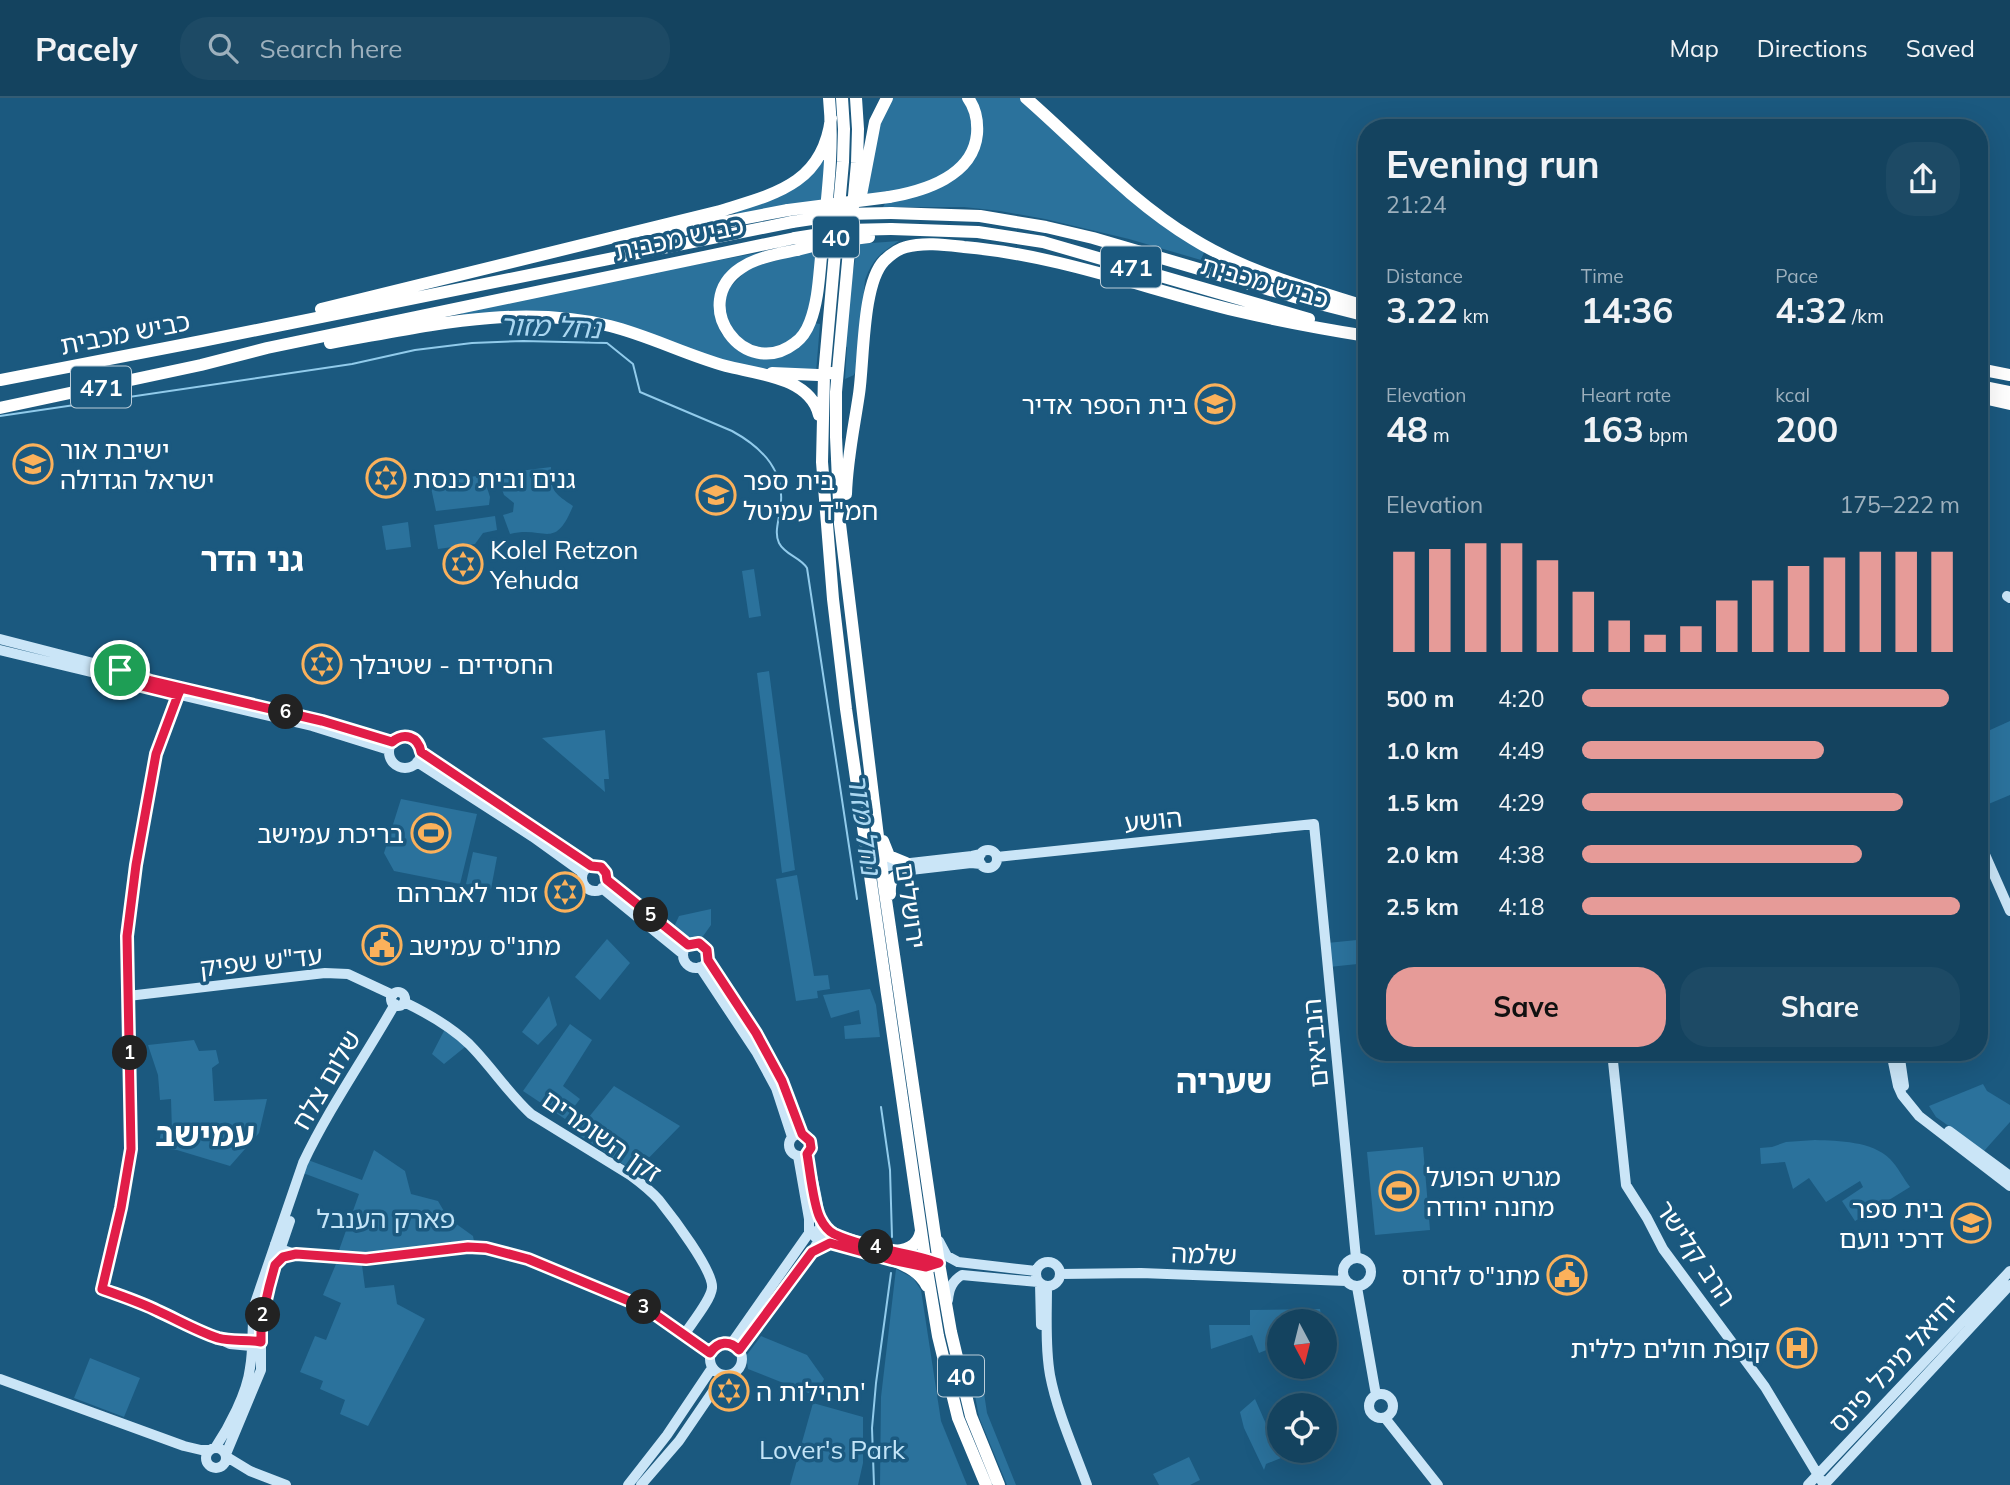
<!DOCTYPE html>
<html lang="en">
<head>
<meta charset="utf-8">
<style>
  :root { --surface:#14435f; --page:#1d4a65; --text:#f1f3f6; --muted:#9db0bd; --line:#335c74; --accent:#e69b98 }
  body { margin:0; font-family:Mulish,"Noto Sans Hebrew",sans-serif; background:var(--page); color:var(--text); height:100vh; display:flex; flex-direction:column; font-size:26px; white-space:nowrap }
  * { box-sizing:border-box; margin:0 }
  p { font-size:23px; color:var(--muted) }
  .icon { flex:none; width:38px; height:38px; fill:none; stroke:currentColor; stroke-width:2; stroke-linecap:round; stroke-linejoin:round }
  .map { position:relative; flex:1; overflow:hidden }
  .side { position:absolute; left:1358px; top:21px; width:630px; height:942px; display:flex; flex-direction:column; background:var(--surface); border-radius:28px; box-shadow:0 7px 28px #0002,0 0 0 2px var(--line) }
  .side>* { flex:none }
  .needle { width:46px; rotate:173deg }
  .buttons { position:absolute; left:1267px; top:1211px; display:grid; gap:14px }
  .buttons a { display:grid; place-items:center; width:70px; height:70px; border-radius:50%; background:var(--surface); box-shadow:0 7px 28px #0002,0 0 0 2px var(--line); font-size:35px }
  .pin { position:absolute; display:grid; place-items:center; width:60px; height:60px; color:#fff; margin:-30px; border:4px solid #fff; border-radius:50%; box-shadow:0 2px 7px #0007 }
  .km { position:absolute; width:35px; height:35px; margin:-18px; border-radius:50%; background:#222; color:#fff; font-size:19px; line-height:35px; text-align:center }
  .round { display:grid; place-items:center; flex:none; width:74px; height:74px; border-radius:28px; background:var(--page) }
  .summary { display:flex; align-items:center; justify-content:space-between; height:119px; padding:0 28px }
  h1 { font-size:38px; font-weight:700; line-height:52px }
  .figures { display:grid; grid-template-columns:repeat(3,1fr); gap:10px; height:119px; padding:7px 28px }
  .figures div { display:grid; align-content:center }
  .figures b { font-size:35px; font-weight:700 }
  .figures small { font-size:19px; font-weight:400 }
  .figures p { font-size:19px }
  .chart { height:196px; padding:14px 28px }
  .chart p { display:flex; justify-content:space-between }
  .chart svg { width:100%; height:126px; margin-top:7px; stroke:var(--accent); stroke-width:6 }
  .button { display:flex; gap:14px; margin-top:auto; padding:14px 28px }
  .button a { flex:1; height:80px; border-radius:28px; background:var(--accent); color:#111; font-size:28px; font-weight:700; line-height:80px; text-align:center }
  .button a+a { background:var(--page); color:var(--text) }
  ul { padding:0 28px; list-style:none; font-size:23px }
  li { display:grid; grid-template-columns:112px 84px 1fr; align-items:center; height:52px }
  li i { height:18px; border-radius:9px; background:var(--accent) }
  header { display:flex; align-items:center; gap:42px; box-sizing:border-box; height:98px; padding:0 35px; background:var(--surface); border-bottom:2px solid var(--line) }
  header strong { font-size:33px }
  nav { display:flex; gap:38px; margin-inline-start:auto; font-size:24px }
  .search { width:490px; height:63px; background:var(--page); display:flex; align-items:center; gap:18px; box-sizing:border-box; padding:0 24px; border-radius:28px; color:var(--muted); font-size:26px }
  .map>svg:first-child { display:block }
  .green { fill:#2b729c }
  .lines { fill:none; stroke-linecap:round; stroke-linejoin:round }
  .stream { stroke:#91cbeb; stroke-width:2 }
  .secondary { stroke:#cae5f7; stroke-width:10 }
  .highway { stroke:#fff; stroke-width:12 }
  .highway-bridge { stroke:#fff; stroke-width:12 }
  .route-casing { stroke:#fff; stroke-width:14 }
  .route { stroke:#e11d48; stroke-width:9 }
  .labels { text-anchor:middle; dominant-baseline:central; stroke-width:7; stroke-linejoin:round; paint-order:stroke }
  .shield { fill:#1b597f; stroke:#bbcdd9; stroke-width:2 }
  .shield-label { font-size:24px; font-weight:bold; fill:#fff }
  .street-label { font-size:26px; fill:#fff; stroke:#1b597f }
  .poi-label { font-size:26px; fill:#fff; stroke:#1b597f; text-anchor:start }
  .park-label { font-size:26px; fill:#c3e4f7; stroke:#1b597f }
  .water-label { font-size:28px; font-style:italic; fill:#aad7f1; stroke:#1b597f }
  .district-label { font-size:33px; font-weight:bold; fill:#fff; stroke:#1b597f }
</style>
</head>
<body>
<header>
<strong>Pacely</strong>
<div class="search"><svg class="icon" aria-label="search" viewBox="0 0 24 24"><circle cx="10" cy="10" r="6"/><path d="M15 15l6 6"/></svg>Search here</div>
<nav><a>Map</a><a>Directions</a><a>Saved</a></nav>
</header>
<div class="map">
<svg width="2010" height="1387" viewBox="0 0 2010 1387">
  <rect width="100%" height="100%" fill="#1b597f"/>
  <path class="green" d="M890 0H965L967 3 974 41 958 68 920 89 864 97 873 45Z
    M972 0H1020L1205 152 1201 162 1129 141 1045 121 1000 113 964 109H883L886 104 922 95 975 53Z
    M826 57 823 102 735 118 736 112 807 81 819 68Z
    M899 143C881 155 873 160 865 182L857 270 854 277 845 281 847 249 842 248 846 213 858 146Z
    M778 151C764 157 745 160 733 170 723 177 721 186 719 198 718 204 715 212 716 219 719 247 745 253 767 260L814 225 820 226 816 274 758 270 717 261 642 233 465 218 457 212Z
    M818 151 815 180 806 225 791 243 767 251 743 244 726 223V193L749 170Z
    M551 369C550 393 554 395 573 408 554 454 545 427 510 436L503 417 513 414 514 405 504 397 499 383 505 375Z
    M483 377 490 399 489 407 436 413 430 385Z
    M495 418 497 432 483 435 475 446 438 451 434 427Z
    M408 424 411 449 386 452 382 428Z
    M754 471 761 518 749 520 742 473Z
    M769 573 795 772 782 775 757 575Z
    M2010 623V697L1979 710V637Z
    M605 632 609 681H604L605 694 542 640Z
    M401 701 477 716 460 786 394 773 384 755Z
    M473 754 497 759 491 791 466 786Z
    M797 777 814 878 828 877 830 891 817 893 818 900 796 903 776 781Z
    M711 811V827L701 841H685L673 831 679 818Z
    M607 841 630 865 600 902 575 879Z
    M1367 841V865L1329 869 1327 845Z
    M870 891 876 907 880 939 845 941 844 928 861 926 859 912 831 920 823 897Z
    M549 898 557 927 538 947 522 934Z
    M570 926 592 942 563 988 580 1001 565 1021 523 993Z
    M445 931 465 949 444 966 432 956Z
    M194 942 199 953 216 952 219 965 212 970 214 1003 267 1001 259 1035 230 1068 177 1052 158 1050 161 1034H172L171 1001 160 1002 158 977 148 947Z
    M1983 986 1987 993 2010 1007V1024L1984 1053 1936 1019 1929 1008Z
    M614 988 680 1028 635 1074 576 1035Z
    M1815 1042C1839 1043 1872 1043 1890 1061 1898 1069 1903 1080 1910 1089L1855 1123 1842 1103 1863 1089 1860 1083 1826 1104 1809 1080 1793 1091 1785 1064 1761 1066 1760 1050 1772 1049 1786 1044Z
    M1423 1049 1430 1132 1375 1137 1367 1054Z
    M374 1052 405 1073 411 1096 438 1103 448 1120 473 1138 474 1143 371 1157 338 1155 359 1096 303 1075 308 1062 362 1082Z
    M336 1166 362 1167 365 1190 394 1187 397 1206 425 1221 368 1328 340 1316 345 1302 320 1291 323 1283 300 1274 315 1238 326 1242 341 1205 323 1197Z
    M896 1171 913 1180 921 1192 941 1323 967 1387H880L881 1299Z
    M1320 1211 1322 1223H1279V1247L1259 1255 1252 1237 1211 1251 1209 1227H1250V1212Z
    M761 1238 807 1257 824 1281 816 1298 748 1271 746 1258Z
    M90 1260 140 1280 124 1319 74 1300Z
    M980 1268 987 1315 1016 1387H1007L979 1319 970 1271Z
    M1255 1301 1281 1360 1266 1366 1264 1372 1244 1330 1240 1314Z
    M813 1305 863 1319V1365L858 1387H790Z
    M1189 1359 1200 1382 1190 1387H1159L1153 1376Z"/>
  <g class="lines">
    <path class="stream" d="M0 318 352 266 415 252 472 245 523 243 607 245 633 266 640 294 732 333C763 350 787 374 780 412 779 422 774 435 779 445 785 457 800 459 807 470L857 801
      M881 1009 890 1072 892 1139
      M874 1387 872 1330 876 1285 891 1175"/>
    <path class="secondary" d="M2007 498 2010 500
      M0 541 97 566
      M0 552 95 575
      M95 573a13 13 0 1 1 26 0a13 13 0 1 1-26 0Z
      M120 572 151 583 322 623 392 644
      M117 582 312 628 389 652
      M181 590 156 656 136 767 127 838 131 1051 121 1110 102 1191 155 1211 230 1246 251 1248 261 1244
      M389 654a16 16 0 1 1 32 0a16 16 0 1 1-32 0Z
      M421 654 591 768
      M417 664 533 739 583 775
      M1979 743 2010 813
      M979 761a9 9 0 1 1 18 0a9 9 0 1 1-18 0Z
      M997 759 1314 726 1356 1160
      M582 780a13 13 0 1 1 26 0a13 13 0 1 1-26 0Z
      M878 770 893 767 972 758 981 756
      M902 773 971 765 981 766
      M607 782 688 847
      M602 790 683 856
      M683 857a13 13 0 1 1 26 0a13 13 0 1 1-26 0Z
      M708 862 756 935 782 983 802 1036
      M700 869 757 955 776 990 792 1039
      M391 901a7 7 0 1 1 14 0a7 7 0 1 1-14 0Z
      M128 898 325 875 348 876 393 897
      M404 904C427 915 450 928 469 946 491 968 508 995 531 1016L630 1077C641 1085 650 1092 659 1102 671 1117 714 1173 712 1190 711 1202 691 1226 684 1237
      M1612 954 1626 1087 1647 1120 1663 1151 1765 1289 1824 1387
      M1891 954 1898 988 1902 997 1919 1018 2010 1088
      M1899 954 1904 988
      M1949 1033 2010 1078
      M789 1047a11 11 0 1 1 22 0a11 11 0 1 1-22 0Z
      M816 1133 832 1135 894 1154 930 1162
      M815 1139 829 1145 884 1160 926 1169 932 1168
      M939 1143 947 1158 958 1164 1036 1173
      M275 1146 280 1151 292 1155 331 1160 366 1161 468 1148 501 1154 528 1161 646 1210 710 1255
      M1343 1174a14 14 0 1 1 28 0a14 14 0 1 1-28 0Z
      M1036 1176a12 12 0 1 1 24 0a12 12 0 1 1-24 0Z
      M1060 1176 1141 1175 1346 1183
      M1040 1186 1041 1227
      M1047 1189C1047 1218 1045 1248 1050 1277 1057 1314 1074 1351 1087 1387
      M1357 1189 1376 1297
      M948 1202C949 1191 952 1183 962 1177L1038 1184
      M710 1261a16 16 0 1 1 32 0a16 16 0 1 1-32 0Z
      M731 1246 809 1135V1121L798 1058
      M739 1252 812 1154C814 1150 818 1145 819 1139 824 1122 811 1075 807 1056
      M0 1281 184 1348 201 1352H209
      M1369 1308a12 12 0 1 1 24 0a12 12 0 1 1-24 0Z
      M1385 1320 1438 1387
      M206 1360a10 10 0 1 1 20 0a10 10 0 1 1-20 0Z
      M215 1350C229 1329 247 1295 250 1270 254 1248 251 1227 255 1205L303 1065C329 1010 365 959 395 906
      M226 1356 261 1272V1239L265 1206 275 1167 290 1123
      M227 1359 250 1373 286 1387
      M628 1387 667 1337 712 1270
      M641 1387 679 1343 724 1277
      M1808 1387 2010 1173
      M1824 1387 2010 1187"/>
    <path class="highway" d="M842 0 844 31 843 64 824 277 822 364 833 501 846 611 925 1160 938 1238 958 1320 986 1387
      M856 0 858 31 857 65 836 294V339L840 426 884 788 939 1165 951 1234 971 1318 999 1387
      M1026 0C1081 48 1130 103 1193 141 1246 174 1308 190 1367 209
      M861 97 875 24 887 0
      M889 99C924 93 973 78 977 36 978 23 976 11 968 0
      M891 115 980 118 1046 129 1093 140 1308 203 1367 218
      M891 131 978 134 1043 144 1309 221
      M657 137 788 112
      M797 152C779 156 757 159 741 170 688 205 744 284 795 245 802 240 807 232 810 224 819 201 819 174 822 150 827 100 834 50 829 0
      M321 211 720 113C775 96 823 86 831 20
      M330 245C423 229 516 205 610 228 650 238 686 257 726 268 757 276 810 279 819 317
      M1979 271 2010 277
      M772 275 818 277 831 275
      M0 282 202 243 792 124
      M1979 288 2010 294
      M1979 299 2010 306
      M0 310 201 267 267 250 795 140
      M846 396C847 362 854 330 859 296 864 263 862 186 884 163 890 157 898 151 906 149 924 144 946 147 964 149 1058 157 1146 191 1237 213 1280 223 1323 231 1367 238
      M883 743 889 758 906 765
      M890 796C889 782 893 778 906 773
      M890 1153C905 1153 918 1149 921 1133
      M892 1162C907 1168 920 1174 927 1188"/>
    <path class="highway-bridge" d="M788 112 889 99
      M792 124 845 116 891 115
      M795 140 846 132 891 131
      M797 152 829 144 869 139"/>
  </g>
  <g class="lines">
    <g class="route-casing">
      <path id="route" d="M120 572 151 583 181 590 178 597 156 656 136 767 127 838 131 1051 121 1110 102 1191C121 1198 140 1204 158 1213 178 1222 197 1233 218 1240 232 1244 247 1241 261 1244V1224L269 1189 275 1167 283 1159 296 1156 366 1161 468 1149 486 1150 528 1161 646 1210 710 1255C718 1243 730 1242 739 1252L812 1154 830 1145 892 1162 926 1169 939 1165C905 1153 867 1151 834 1136 828 1133 823 1126 820 1120 813 1106 810 1072 807 1056L811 1050 810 1043 802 1036 782 983 756 935 708 862 707 852 699 845 688 847 607 782 606 775 601 769 591 768 421 654C418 638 404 634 392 644L322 623 181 590 178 597 117 582 120 572"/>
    </g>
    <use href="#route" class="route"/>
  </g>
  <defs>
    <g id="school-ring" transform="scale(2.0125)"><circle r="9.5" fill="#1b597f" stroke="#fbb15b" stroke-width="1.5"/><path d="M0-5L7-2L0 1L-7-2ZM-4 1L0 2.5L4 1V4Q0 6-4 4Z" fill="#fbb15b"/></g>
    <g id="synagogue-ring" transform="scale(2.0125)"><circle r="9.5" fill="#1b597f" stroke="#fbb15b" stroke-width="1.5"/><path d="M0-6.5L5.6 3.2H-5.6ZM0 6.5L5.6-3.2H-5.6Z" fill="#fbb15b"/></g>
    <g id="stadium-ring" transform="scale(2.0125)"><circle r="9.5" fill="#1b597f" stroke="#fbb15b" stroke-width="1.5"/><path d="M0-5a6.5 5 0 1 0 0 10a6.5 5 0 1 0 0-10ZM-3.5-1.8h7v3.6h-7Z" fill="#fbb15b"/></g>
    <g id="civic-ring" transform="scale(2.0125)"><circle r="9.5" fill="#1b597f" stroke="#fbb15b" stroke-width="1.5"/><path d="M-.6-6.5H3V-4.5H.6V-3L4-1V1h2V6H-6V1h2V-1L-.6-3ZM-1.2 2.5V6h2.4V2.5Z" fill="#fbb15b"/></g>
    <g id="hospital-ring" transform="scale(2.0125)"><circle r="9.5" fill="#1b597f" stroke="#fbb15b" stroke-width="1.5"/><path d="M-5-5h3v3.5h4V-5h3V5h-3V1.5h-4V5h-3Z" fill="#fbb15b"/></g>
  </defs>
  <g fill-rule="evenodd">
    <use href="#school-ring" x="1215" y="306"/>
    <use href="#school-ring" x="33" y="366"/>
    <use href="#synagogue-ring" x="386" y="380"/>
    <use href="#school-ring" x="716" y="397"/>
    <use href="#synagogue-ring" x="463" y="466"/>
    <use href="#synagogue-ring" x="322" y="566"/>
    <use href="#stadium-ring" x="431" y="735"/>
    <use href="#synagogue-ring" x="565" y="794"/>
    <use href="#civic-ring" x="382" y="847"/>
    <use href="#stadium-ring" x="1399" y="1093"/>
    <use href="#school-ring" x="1971" y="1125"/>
    <use href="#civic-ring" x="1567" y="1177"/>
    <use href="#hospital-ring" x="1797" y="1250"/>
    <use href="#synagogue-ring" x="729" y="1293"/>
  </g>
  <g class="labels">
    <g class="shield">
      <rect x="813" y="118.5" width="46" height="41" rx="5"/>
      <rect x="1101" y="148.5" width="60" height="41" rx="5"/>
      <rect x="71" y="268.5" width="60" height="41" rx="5"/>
      <rect x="938" y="1257.5" width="46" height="41" rx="5"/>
    </g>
    <g class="shield-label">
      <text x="836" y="139">40</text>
      <text x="1131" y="169">471</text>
      <text x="101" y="289">471</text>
      <text x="961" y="1278">40</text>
    </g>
    <g class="street-label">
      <text transform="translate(679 140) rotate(-12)">כביש מכבית</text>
      <text transform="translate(1265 184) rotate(16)">כביש מכבית</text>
      <text transform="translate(125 235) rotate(-11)">כביש מכבית</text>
      <text transform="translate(1153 722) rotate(-6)">הושע</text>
      <text transform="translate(911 808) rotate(82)">ירושלים</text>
      <text transform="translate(261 863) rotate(-6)">עד"ש שפיק</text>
      <text transform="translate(1315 945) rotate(-95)">הנביאים</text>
      <text transform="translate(326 982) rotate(-60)">שלום צלח</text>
      <text transform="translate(602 1038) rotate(35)">זקן השומרים</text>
      <text transform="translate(1696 1155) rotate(56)">הרב קלישר</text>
      <text transform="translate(1204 1156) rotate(2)">שלמה</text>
      <text transform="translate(1894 1265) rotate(-47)">יחיאל מיכל פינס</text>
    </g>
    <g class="poi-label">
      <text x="1188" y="306" text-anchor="end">בית הספר אדיר</text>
      <text x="60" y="351">ישיבת אור<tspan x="60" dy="30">ישראל הגדולה</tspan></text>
      <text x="413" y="380">גנים ובית כנסת</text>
      <text x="743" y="382">בית ספר<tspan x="743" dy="30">חמ"ד עמיטל</tspan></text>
      <text x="490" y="451">Kolel Retzon<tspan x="490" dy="30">Yehuda</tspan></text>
      <text x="349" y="566">החסידים - שטיבלך</text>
      <text x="404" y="735" text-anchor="end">בריכת עמישב</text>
      <text x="538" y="794" text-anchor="end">זכור לאברהם</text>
      <text x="409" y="847">מתנ"ס עמישב</text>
      <text x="1426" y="1078">מגרש הפועל<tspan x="1426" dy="30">מחנה יהודה</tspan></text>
      <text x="1944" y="1110" text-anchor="end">בית ספר<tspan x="1944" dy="30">דרכי נועם</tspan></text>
      <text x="1540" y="1177" text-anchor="end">מתנ"ס לזרוס</text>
      <text x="1770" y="1250" text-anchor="end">קופת חולים כללית</text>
      <text x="756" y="1293">תהילות ה'</text>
    </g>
    <g class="park-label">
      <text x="386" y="1120">פארק הענבל</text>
      <text x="832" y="1351">Lover's Park</text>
    </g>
    <g class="water-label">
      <text transform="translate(550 228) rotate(2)">נחל מזור</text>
      <text transform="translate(865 726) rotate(82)">נחל מזור</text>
    </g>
    <g class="district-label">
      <text x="252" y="460">גני הדר</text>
      <text x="1224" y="982">שעריה</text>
      <text x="205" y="1035">עמישב</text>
    </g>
  </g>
</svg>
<div class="buttons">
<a><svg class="needle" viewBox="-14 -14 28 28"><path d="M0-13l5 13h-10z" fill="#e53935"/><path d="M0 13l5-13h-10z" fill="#9db0bd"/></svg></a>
<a><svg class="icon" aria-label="locate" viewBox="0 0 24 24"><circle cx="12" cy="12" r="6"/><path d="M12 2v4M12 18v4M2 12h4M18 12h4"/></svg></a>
</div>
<div class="pin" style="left:120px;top:572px;background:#1e9e55"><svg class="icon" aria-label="arrive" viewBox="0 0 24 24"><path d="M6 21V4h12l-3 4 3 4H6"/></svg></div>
<b class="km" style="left:130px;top:955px">1</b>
<b class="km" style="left:263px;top:1217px">2</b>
<b class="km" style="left:644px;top:1209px">3</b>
<b class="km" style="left:876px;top:1149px">4</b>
<b class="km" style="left:651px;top:817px">5</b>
<b class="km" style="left:286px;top:614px">6</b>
<section class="side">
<div class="summary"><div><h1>Evening run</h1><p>21:24</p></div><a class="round"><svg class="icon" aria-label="share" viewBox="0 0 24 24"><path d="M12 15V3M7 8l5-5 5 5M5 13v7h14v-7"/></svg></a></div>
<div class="figures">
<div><p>Distance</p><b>3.22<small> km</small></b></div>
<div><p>Time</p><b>14:36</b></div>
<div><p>Pace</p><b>4:32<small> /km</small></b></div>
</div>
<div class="figures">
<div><p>Elevation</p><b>48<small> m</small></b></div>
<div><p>Heart rate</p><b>163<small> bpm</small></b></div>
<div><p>kcal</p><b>200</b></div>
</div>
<div class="chart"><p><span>Elevation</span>175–222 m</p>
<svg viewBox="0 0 160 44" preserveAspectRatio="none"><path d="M5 44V9M15 44V8M25 44V6M35 44V6M45 44V12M55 44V23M65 44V33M75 44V38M85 44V35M95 44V26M105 44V19M115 44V14M125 44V11M135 44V9M145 44V9M155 44V9"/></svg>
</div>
<ul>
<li><b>500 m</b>4:20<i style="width:97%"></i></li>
<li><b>1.0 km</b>4:49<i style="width:64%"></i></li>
<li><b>1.5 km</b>4:29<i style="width:85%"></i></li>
<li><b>2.0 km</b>4:38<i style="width:74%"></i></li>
<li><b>2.5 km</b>4:18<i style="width:100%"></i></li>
</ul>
<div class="button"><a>Save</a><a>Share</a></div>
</section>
</div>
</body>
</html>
